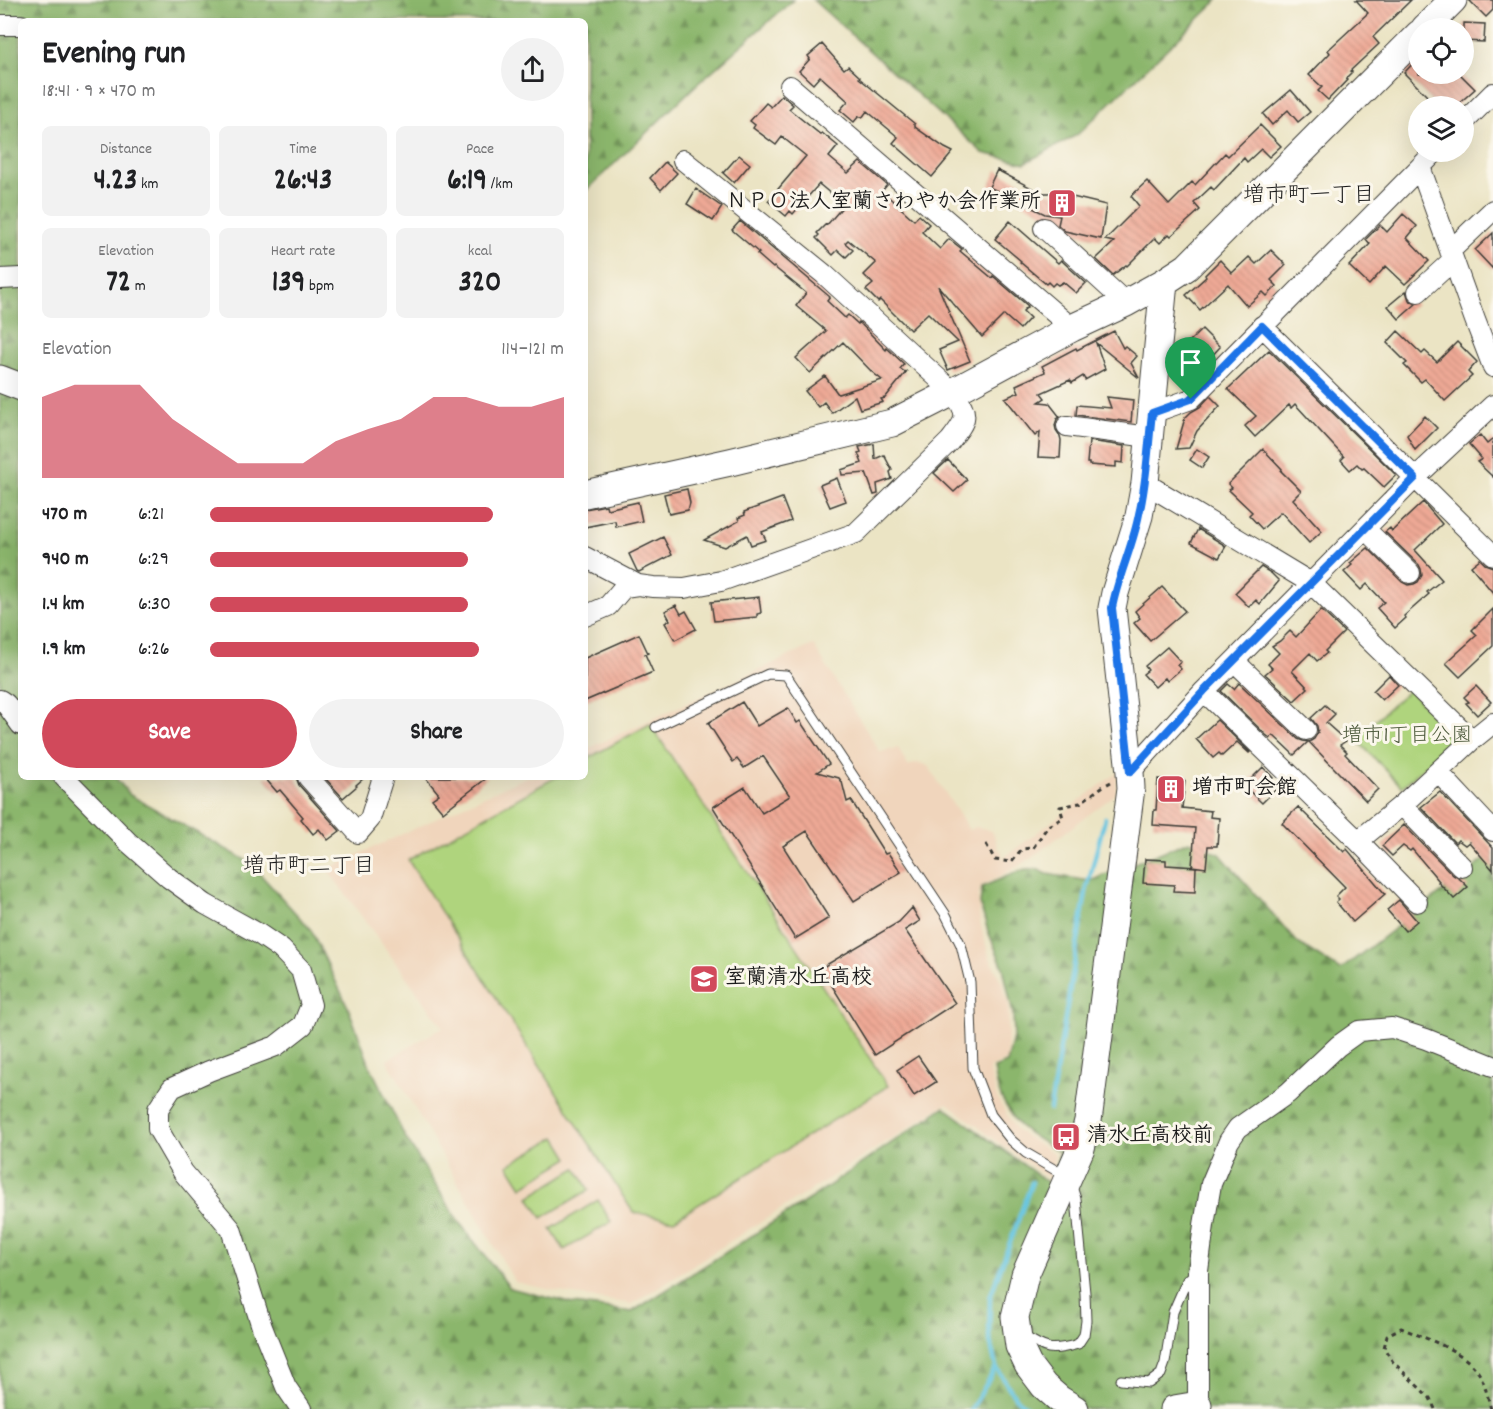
<!DOCTYPE html>
<html lang="en">
<head>
<meta charset="utf-8">
<style>
  :root { --surface:#fff; --page:#f2f2f2; --text:#202124; --muted:#757577; --accent:#d1495b }
  body { margin:0; font-family:Dekko,"Klee One",sans-serif; background:var(--page); color:var(--text); height:100vh; display:flex; flex-direction:column; font-size:22px; white-space:nowrap }
  * { box-sizing:border-box; margin:0 }
  p { font-size:20px; color:var(--muted) }
  .icon { flex:none; width:33px; height:33px; fill:none; stroke:currentColor; stroke-width:2; stroke-linecap:round; stroke-linejoin:round }
  .map { position:relative; flex:1; overflow:hidden }
  .side { position:absolute; left:18px; top:18px; width:570px; height:762px; display:flex; flex-direction:column; background:var(--surface); border-radius:9px; box-shadow:0 6px 24px #0002 }
  .side>* { flex:none }
  .tools { position:absolute; left:1408px; top:18px; display:grid; gap:12px }
  .tools a { display:grid; place-items:center; width:66px; height:66px; border-radius:50%; background:var(--surface); box-shadow:0 6px 24px #0002; font-size:30px }
  .pin { position:absolute; display:grid; place-items:center; width:51px; height:51px; color:#fff; margin:-62px -26px; border-radius:50% 50% 50% 0; rotate:-45deg; box-shadow:0 0 6px #0007 }
  .pin .icon { rotate:45deg }
  .round { display:grid; place-items:center; flex:none; width:63px; height:63px; border-radius:32px; background:var(--page) }
  .overview { display:flex; align-items:center; justify-content:space-between; height:102px; padding:0 24px }
  h1 { font-size:33px; font-weight:700; line-height:45px }
  .metrics { display:grid; grid-template-columns:repeat(3,1fr); gap:9px; height:102px; padding:6px 24px }
  .metrics div { display:grid; align-content:center; border-radius:9px; background:var(--page); text-align:center }
  .metrics b { font-size:30px; font-weight:700 }
  .metrics small { font-size:16px; font-weight:400 }
  .metrics p { font-size:16px }
  .chart { height:168px; padding:12px 24px }
  .chart p { display:flex; justify-content:space-between }
  .chart svg { width:100%; height:108px; margin-top:6px; fill:var(--accent); opacity:.7 }
  .action { display:flex; gap:12px; margin-top:auto; padding:12px 24px }
  .action a { flex:1; height:69px; border-radius:36px; background:var(--accent); color:#fff; font-size:24px; font-weight:700; line-height:69px; text-align:center }
  .action a+a { background:var(--page); color:var(--text) }
  ul { padding:0 24px; list-style:none; font-size:20px }
  li { display:grid; grid-template-columns:96px 72px 1fr; align-items:center; height:45px }
  li i { height:15px; border-radius:8px; background:var(--accent) }
  .map>svg:first-child { display:block }
  .built { fill:#f0d5bc }
  .forest { fill:url(#forest-firs); stroke:#546944; stroke-width:1.5 }
  .park { fill:#afd47d; stroke:#66784c; stroke-width:1.5 }
  .lines { fill:none; stroke-linecap:round; stroke-linejoin:round }
  .stream { stroke:#64c5e2; stroke-width:4.5 }
  .building { fill:url(#building-back-hatch) }
  .lane-casing { stroke:#3b3a35; stroke-width:11 }
  .street-casing { stroke:#3b3a35; stroke-width:22 }
  .secondary-casing { stroke:#3b3a35; stroke-width:29 }
  .path { stroke:#3b3a35; stroke-width:3; stroke-dasharray:4.5 4.5; stroke-linecap:butt }
  .lane { stroke:#fff; stroke-width:9 }
  .street { stroke:#fff; stroke-width:20 }
  .secondary { stroke:#fff; stroke-width:27 }
  .route-casing { stroke:#fff; stroke-width:12 }
  .route { stroke:#1a73e8; stroke-width:8 }
  .labels { text-anchor:middle; dominant-baseline:central; stroke-width:6; stroke-linejoin:round; paint-order:stroke }
  .poi-label { font-size:21px; font-weight:bold; fill:#1c1c1c; stroke:#fbf7ec; text-anchor:start }
  .park-label { font-size:21px; fill:#4f5c3e; stroke:#fbf7ec }
  .neighbourhood-label { font-size:22px; fill:#1c1c1c; stroke:#fbf7ec }
</style>
</head>
<body>
<div class="map">
<svg width="1493" height="1409" viewBox="0 0 1493 1409">
  <defs>
    <pattern id="forest-firs" width="22" height="20" patternUnits="userSpaceOnUse" patternTransform="scale(1.5)"><rect width="22" height="20" fill="#8bb66c"/><path d="M5 1l3.5 6h-7zM16 11l3.5 6h-7z" fill="#719358"/></pattern>
    <pattern id="building-back-hatch" width="6" height="6" patternUnits="userSpaceOnUse" patternTransform="scale(1.5)"><rect width="6" height="6" fill="#eea995"/><path d="M-1 5l2 2M0 0l6 6M5-1l2 2" fill="none" stroke="#cc9180"/></pattern>
  </defs>
  <rect width="100%" height="100%" fill="#fbf7ec"/>
  <filter id="ink" filterUnits="userSpaceOnUse"><feTurbulence type="fractalNoise" baseFrequency=".0167" numOctaves="2"/><feDisplacementMap in="SourceGraphic" scale="12" xChannelSelector="R" yChannelSelector="G"/><feConvolveMatrix kernelMatrix="1 2 1 2 8 2 1 2 1" color-interpolation-filters="sRGB"/></filter>
  <filter id="wash" filterUnits="userSpaceOnUse"><feTurbulence type="fractalNoise" baseFrequency=".008" numOctaves="4" result="noise"/><feDisplacementMap in="SourceGraphic" scale="24" xChannelSelector="R" yChannelSelector="G"/><feGaussianBlur stdDeviation="1.35" result="paint"/><feColorMatrix in="noise" values="0 0 0 0 0 0 0 0 0 0 0 0 0 0 0 0 0 1.4 0 .05"/><feComposite in="paint" operator="in"/></filter>
  <g filter="url(#wash)">
    <rect width="100%" height="100%" fill="#ebe4c4"/>
    <path class="built" d="M813 645 880 752 898 748 908 766 916 763 924 764 929 767 969 830 975 827 983 828 991 831 994 835 998 849 1002 852V859L1118 772 1116 794 1024 863 981 886 978 898 980 922 989 956 1003 985 1009 1006 1007 1060 989 1068 997 1098 1017 1131 1055 1154 1051 1180 999 1143 947 1103 632 1304 575 1295 515 1282 387 1060 443 1027 327 869 526 777H585V750Z"/>
    <path class="forest" d="M0 0H793L694 87 585 192V21H21V777H115L130 795 249 862 311 930 348 1007 370 1066 405 1137 459 1222 510 1288 573 1304 632 1312 811 1198 944 1107 1053 1186 1059 1152C1046 1144 1030 1136 1019 1125 1014 1120 1012 1115 1008 1109 998 1094 997 1086 994 1068L1007 1063 1014 1033 1013 1014 1003 967 988 931 980 904 982 887 1019 871 1037 869 1047 874 1090 881 1189 841 1220 854 1298 943 1340 970 1493 853V1409H0Z
      M813 0H1218L1077 135 1025 163 983 153Z"/>
    <path class="park" d="M1409 690 1456 738 1402 787 1355 738Z
      M650 724 888 1086 674 1220 633 1212 408 860 556 777H585V760Z
      M556 1137 569 1158 522 1187 508 1165Z
      M576 1168 589 1190 542 1218 529 1197Z
      M598 1200 611 1222 564 1250 551 1229Z"/>
    <g class="lines">
      <path class="stream" d="M1050 1109 1086 892 1105 818
        M971 1409 980 1395 996 1367
        M1028 1409 1015 1397 996 1367 989 1336 990 1297 1032 1182"/>
    </g>
    <g id="blocks">
      <path class="building" d="M1356 0H1411L1373 37 1379 44 1350 71 1352 72 1346 78 1347 80 1328 100 1318 91 1322 87 1309 75 1330 53 1328 50 1368 13Z
        M1469 0H1493V10L1486 17Z
        M1464 23 1485 24 1484 42 1464 41Z
        M822 44 844 69 848 66 860 77 859 78 915 124V127L945 148 953 152 932 177 893 143 898 137 867 111 862 118 859 116 854 122 840 110 848 101 820 76 813 84 799 71 810 59 808 56Z
        M1419 57V74H1460L1475 89 1456 106H1437L1404 73Z
        M1291 90 1310 112 1298 122 1288 110 1272 125 1263 114Z
        M782 95 793 105 789 109 821 135 822 133 838 146 829 157 848 173 860 162 887 185 882 191 914 220 919 215 929 224 922 232 940 249 949 239 962 249 960 251 992 278 993 276 1028 306 1023 311 1030 318 1020 329 1004 315 982 337 938 286 970 361 948 370 939 350 958 342 928 313 910 330 880 300 878 302 866 290 873 284 864 275 876 263 848 240 845 243 853 250 846 257 838 250 833 255 816 238 819 235 817 233 826 224 827 225 844 205 819 184 793 214 790 211 786 216 768 201 806 156 782 137 776 145 753 128 755 125 750 121 766 103 771 107Z
        M1260 125 1281 146 1269 157 1261 149 1247 162 1244 158 1214 190 1211 187 1194 203 1200 210 1171 236 1169 234 1160 243 1155 238 1127 266 1126 265 1113 275 1096 259 1114 242 1105 240 1139 206 1131 196 1147 181 1169 205 1192 182 1195 185 1225 153 1228 156Z
        M739 155 750 164 734 183 723 173Z
        M665 162 677 173 661 190 650 178Z
        M997 170 1041 193H1056L1106 205 1101 239 1065 231 1058 225 1060 216 1045 214 989 187Z
        M696 189 722 207 713 221 687 204Z
        M1403 214 1417 226 1407 238 1429 261 1405 284 1386 266 1369 285 1349 266 1370 244 1366 239 1380 225 1387 232Z
        M740 221 830 297 827 301 845 318 848 315 858 324 859 322 886 350 887 348 904 364 900 369 905 372 907 371 885 398 881 399 883 402 860 409 855 396 832 413 824 402 818 407 805 391 825 376 838 394 882 380 872 372 843 342 810 373 796 358 826 331 796 306 806 293 774 267 773 268 757 254 759 253 732 230Z
        M1010 221 1058 263 1061 260 1086 283 1076 293 1063 282 1058 285 1055 283 1052 286 1048 282 1046 284 1020 262 1021 261 995 239Z
        M1493 233V269L1475 250Z
        M1271 250 1286 265 1271 280 1277 286 1267 296 1263 292 1247 306 1228 284 1200 310 1186 295 1206 277 1205 275 1220 260 1232 273 1249 257 1256 264Z
        M1406 291 1409 300 1416 304 1399 319 1388 306Z
        M1202 329 1220 347 1208 360 1189 342Z
        M1114 331 1123 348 1125 346 1137 356 1131 363 1139 378 1096 343 1105 369 1085 380 1083 376 1072 383 1070 380 1041 393 1045 398 1039 402 1049 403 1060 417 1057 419 1055 425 1056 430 1060 436 1061 440 1060 458 1038 457 1040 432 1035 436 1005 398 1019 392 1016 385 1045 372 1042 366 1076 348 1077 350Z
        M1398 331 1422 354 1425 351 1437 362 1457 342 1477 362 1468 372 1472 376 1445 401 1425 379 1421 382 1404 365 1407 363 1387 343Z
        M1269 350 1396 475 1384 487 1364 468 1362 469 1357 464 1350 470 1341 460 1344 457 1295 404 1291 408 1289 405 1255 437 1245 426 1256 416 1228 389Z
        M1210 396 1220 406 1197 431 1189 448 1176 449 1185 418 1191 412 1200 407Z
        M1107 397 1133 400 1131 422 1076 415 1077 405 1111 408Z
        M1425 416 1437 428 1415 450 1407 435Z
        M1480 435 1487 444 1493 439V477L1477 462 1482 459 1469 444Z
        M1089 441 1124 446 1123 463 1116 462V467L1089 465V463H1087Z
        M874 444 875 459 884 455 892 470 890 472 892 479 877 484 878 494 874 495 866 473 842 475 841 470 862 463 858 453 861 452 859 447Z
        M1197 449 1209 457 1202 468 1190 460Z
        M1263 449 1282 469 1281 471 1301 491 1293 499 1322 531 1309 543 1281 512 1262 529 1249 515 1252 512 1229 490 1232 488 1228 484Z
        M948 460 967 480 954 492 934 473Z
        M837 478 846 501 830 507 820 485Z
        M687 489 690 503 688 510 669 514 664 494Z
        M782 498 791 521 762 532 766 540 751 545 747 535 725 547 704 540 739 521 738 518 745 515 744 512Z
        M638 502 642 521 616 527 615 521 585 527V509L606 505 607 509Z
        M1423 502 1442 524 1415 550 1442 580 1427 592 1429 594 1404 616 1406 618 1395 628 1377 608 1384 602 1367 584 1361 590 1344 572 1352 565 1350 563 1368 548 1402 582 1408 585 1414 584 1418 582 1422 575 1421 569 1419 565 1385 532 1390 528 1392 531Z
        M1198 529 1226 546 1219 558 1191 543Z
        M663 537 672 555 639 572 637 571 629 554Z
        M1480 559 1485 564 1493 567V593L1471 566Z
        M1261 567 1271 573 1279 581 1260 604 1256 600 1249 607 1235 593Z
        M1162 587 1185 611 1150 641 1134 623 1140 618 1135 611Z
        M759 597 761 613 757 614V617L714 621 711 602Z
        M676 605 681 614 686 611 696 629 675 640 665 623 670 620 665 611Z
        M1493 609V646L1460 677 1446 663 1477 635 1472 630Z
        M1321 610 1344 632 1325 651 1327 653 1317 661 1310 653 1292 671 1308 688 1294 701 1265 674 1272 668 1268 664 1279 653 1272 646 1280 641 1290 631 1296 637Z
        M639 634 648 653 645 654 653 672 585 701V658Z
        M1167 647 1181 662 1177 665 1181 669 1167 681 1165 678 1155 687 1143 674 1148 670 1145 666Z
        M1389 675 1398 685 1382 700 1373 691Z
        M1239 683 1298 739 1303 741 1308 742 1294 755 1273 735 1270 738 1266 735 1221 691 1228 684 1234 689Z
        M1476 686 1491 702 1477 715 1466 703 1469 702 1464 697Z
        M742 702 757 726 788 708 797 723 800 721 829 764 817 772 839 778 842 782 847 802 851 800 885 854 888 853 901 872 854 901 807 831 783 846 829 918 795 939 713 807 745 787 762 813 790 796 763 756 744 768 737 759 733 762 708 723Z
        M1325 705 1335 714 1326 723 1346 741 1340 745 1347 752 1345 754 1378 789 1366 801 1309 742 1314 739 1318 732 1317 726 1311 718Z
        M1217 720 1250 752 1249 753 1237 742 1222 756 1219 753 1213 758 1196 739Z
        M1263 767 1273 778 1269 781 1277 788 1262 803 1244 786Z
        M264 777H296L299 785 340 831 328 840 319 829 313 834 301 819 303 817 280 790 277 792Z
        M327 777H365L356 785 357 786 343 798 325 778Z
        M425 777H488L443 812 432 799 439 794Z
        M1158 779 1185 781 1182 808 1211 811 1210 817 1219 818 1217 846H1208L1206 868 1192 866 1195 828 1153 825 1154 810H1156Z
        M1440 792 1493 848V870L1469 842 1465 845 1458 840 1455 843 1421 807Z
        M1298 807 1344 852 1347 849 1385 894 1353 922 1336 902 1339 899 1336 896 1345 887 1282 823Z
        M1404 825 1453 875 1460 879 1468 887 1454 899 1438 882 1439 881 1412 849 1410 851 1403 846 1392 856 1382 846Z
        M1145 859 1166 860V865L1196 867 1195 892 1173 891 1174 885 1143 883Z
        M1399 900 1417 921 1405 931 1387 910Z
        M912 908 920 921 905 930 955 1003 875 1055 821 968 899 922Z
        M918 1056 936 1082 914 1096 897 1070Z"/>
    </g>
  </g>
  <g filter="url(#ink)">
    <use href="#blocks" fill-opacity="0" stroke="#3b3a35" stroke-width="1.5"/>
    <g class="lines">
      <g class="lane-casing">
        <path id="lane" d="M656 727 768 674 786 675 946 915 961 945 970 982 973 1068 991 1115 1011 1140 1026 1153 1069 1178 1076 1199 1085 1293 1086 1321 1084 1335 1078 1344C1051 1352 1046 1350 1022 1335
          M1121 1380 1149 1383 1161 1374 1165 1363 1173 1312 1187 1280 1197 1272"/>
      </g>
      <g class="street-casing">
        <path id="street" d="M0 25H21
          M790 86 1072 328
          M1464 122 1493 93
          M1420 167 1475 320 1493 367
          M1044 228 1126 303
          M1450 251 1493 210
          M0 279 21 278
          M1418 292 1453 260
          M1262 326 1493 555
          M1152 413 1191 399 1435 152
          M1067 426 1149 437
          M1145 483 1311 583 1472 740
          M1365 529 1410 573
          M585 557 638 585 653 587 684 588 721 581 856 533 950 441C967 419 970 416 953 392L824 274 683 160
          M585 616 608 606 624 587 638 585
          M1234 661 1306 730
          M1204 691 1358 841 1417 902
          M0 700 6 704 21 725
          M1130 772 1204 691 1234 661 1415 478 1493 405
          M1438 772 1493 831
          M64 777 128 842 169 878 205 904 259 934 281 949 301 970 311 1005 303 1025 276 1046 209 1071 172 1088 158 1109V1129L183 1172 231 1229 262 1327 286 1387 301 1409
          M308 777 358 833 370 819 383 777
          M1402 805 1462 867
          M1358 841 1402 805 1472 740 1493 723
          M1200 1409 1198 1405V1271L1204 1225 1211 1184 1229 1141 1238 1128 1288 1093 1338 1046 1359 1031 1392 1028 1426 1039 1493 1066"/>
      </g>
      <g class="secondary-casing">
        <path id="secondary" d="M1425 28 1453 0
          M0 379 21 387
          M585 494 730 462 892 423 953 392 1072 328 1126 303 1164 282 1187 267 1419 34
          M1075 1409 1059 1399 1044 1386 1028 1365 1019 1346 1015 1317 1025 1275 1081 1148 1088 1121 1131 788 1130 772 1112 608 1115 593 1139 516 1145 483 1164 282
          M1174 1409 1198 1405"/>
      </g>
      <path class="path" d="M986 844 995 860 1011 862 1022 849 1033 848 1048 826 1063 818 1060 807 1080 803 1102 787 1111 782
        M1435 1409 1430 1398 1393 1362 1384 1348 1387 1335 1401 1328C1426 1339 1468 1351 1481 1377 1486 1387 1488 1399 1491 1409"/>
      <use href="#lane" class="lane"/>
      <use href="#street" class="street"/>
      <use href="#secondary" class="secondary"/>
    </g>
  </g>
  <g class="lines" filter="url(#ink)">
    <g class="route-casing">
      <path id="route" d="M1262 326 1415 478 1204 691 1130 772 1112 608C1118 576 1133 546 1139 514 1147 481 1148 447 1152 413L1191 399Z"/>
    </g>
    <use href="#route" class="route"/>
  </g>
  <defs>
    <g id="building-square" transform="scale(1.5)"><rect x="-9" y="-9" width="18" height="18" rx="4" fill="#d1495b" stroke="#fbf7ec"/><path d="M-4-6H4V6H1V3H-1V6H-4ZM-2.5-4.3h1.7v1.8h-1.7ZM.8-4.3h1.7v1.8H.8ZM-2.5-1h1.7V.8h-1.7ZM.8-1h1.7V.8H.8Z" fill="#fff"/></g>
    <g id="school-square" transform="scale(1.5)"><rect x="-9" y="-9" width="18" height="18" rx="4" fill="#d1495b" stroke="#fbf7ec"/><path d="M0-5L7-2L0 1L-7-2ZM-4 1L0 2.5L4 1V4Q0 6-4 4Z" fill="#fff"/></g>
    <g id="bus-square" transform="scale(1.5)"><rect x="-9" y="-9" width="18" height="18" rx="4" fill="#d1495b" stroke="#fbf7ec"/><path d="M-5-6H5V4H4V6H2V4H-2V6H-4V4H-5ZM-3.5-4V0h7V-4ZM-3.5 1.2v1.5H-2V1.2ZM2 1.2v1.5H3.5V1.2Z" fill="#fff"/></g>
  </defs>
  <g fill-rule="evenodd">
    <use href="#building-square" x="1062" y="203"/>
    <use href="#building-square" x="1171" y="789"/>
    <use href="#school-square" x="704" y="979"/>
    <use href="#bus-square" x="1066" y="1137"/>
  </g>
  <g class="labels">
    <g class="poi-label">
      <text x="1041" y="203" text-anchor="end">ＮＰＯ法人室蘭さわやか会作業所</text>
      <text x="1192" y="789">増市町会館</text>
      <text x="725" y="979">室蘭清水丘高校</text>
      <text x="1087" y="1137">清水丘高校前</text>
    </g>
    <g class="park-label">
      <text x="1407" y="737">増市1丁目公園</text>
    </g>
    <g class="neighbourhood-label">
      <text x="1309" y="196">増市町一丁目</text>
      <text x="309" y="867">増市町二丁目</text>
    </g>
  </g>
</svg>
<div class="tools">
<a><svg class="icon" aria-label="locate" viewBox="0 0 24 24"><circle cx="12" cy="12" r="6"/><path d="M12 2v4M12 18v4M2 12h4M18 12h4"/></svg></a>
<a><svg class="icon" aria-label="layers" viewBox="0 0 24 24"><path d="M12 4l9 5-9 5-9-5zM3 14l9 5 9-5"/></svg></a>
</div>
<div class="pin" style="left:1191px;top:399px;background:#1e9e55"><svg class="icon" aria-label="arrive" viewBox="0 0 24 24"><path d="M6 21V4h12l-3 4 3 4H6"/></svg></div>
<section class="side">
<div class="overview"><div><h1>Evening run</h1><p>18:41 · 9 × 470 m</p></div><a class="round"><svg class="icon" aria-label="share" viewBox="0 0 24 24"><path d="M12 15V3M7 8l5-5 5 5M5 13v7h14v-7"/></svg></a></div>
<div class="metrics">
<div><p>Distance</p><b>4.23<small> km</small></b></div>
<div><p>Time</p><b>26:43</b></div>
<div><p>Pace</p><b>6:19<small> /km</small></b></div>
</div>
<div class="metrics">
<div><p>Elevation</p><b>72<small> m</small></b></div>
<div><p>Heart rate</p><b>139<small> bpm</small></b></div>
<div><p>kcal</p><b>320</b></div>
</div>
<div class="chart"><p><span>Elevation</span>114–121 m</p>
<svg viewBox="0 0 160 44" preserveAspectRatio="none"><path d="M0 44V11L10 6L20 6L30 6L40 20L50 29L60 38L70 38L80 38L90 29L100 24L110 20L120 11L130 11L140 15L150 15L160 11V44z"/></svg>
</div>
<ul>
<li><b>470 m</b>6:21<i style="width:80%"></i></li>
<li><b>940 m</b>6:29<i style="width:73%"></i></li>
<li><b>1.4 km</b>6:30<i style="width:73%"></i></li>
<li><b>1.9 km</b>6:26<i style="width:76%"></i></li>
</ul>
<div class="action"><a>Save</a><a>Share</a></div>
</section>
</div>
</body>
</html>
